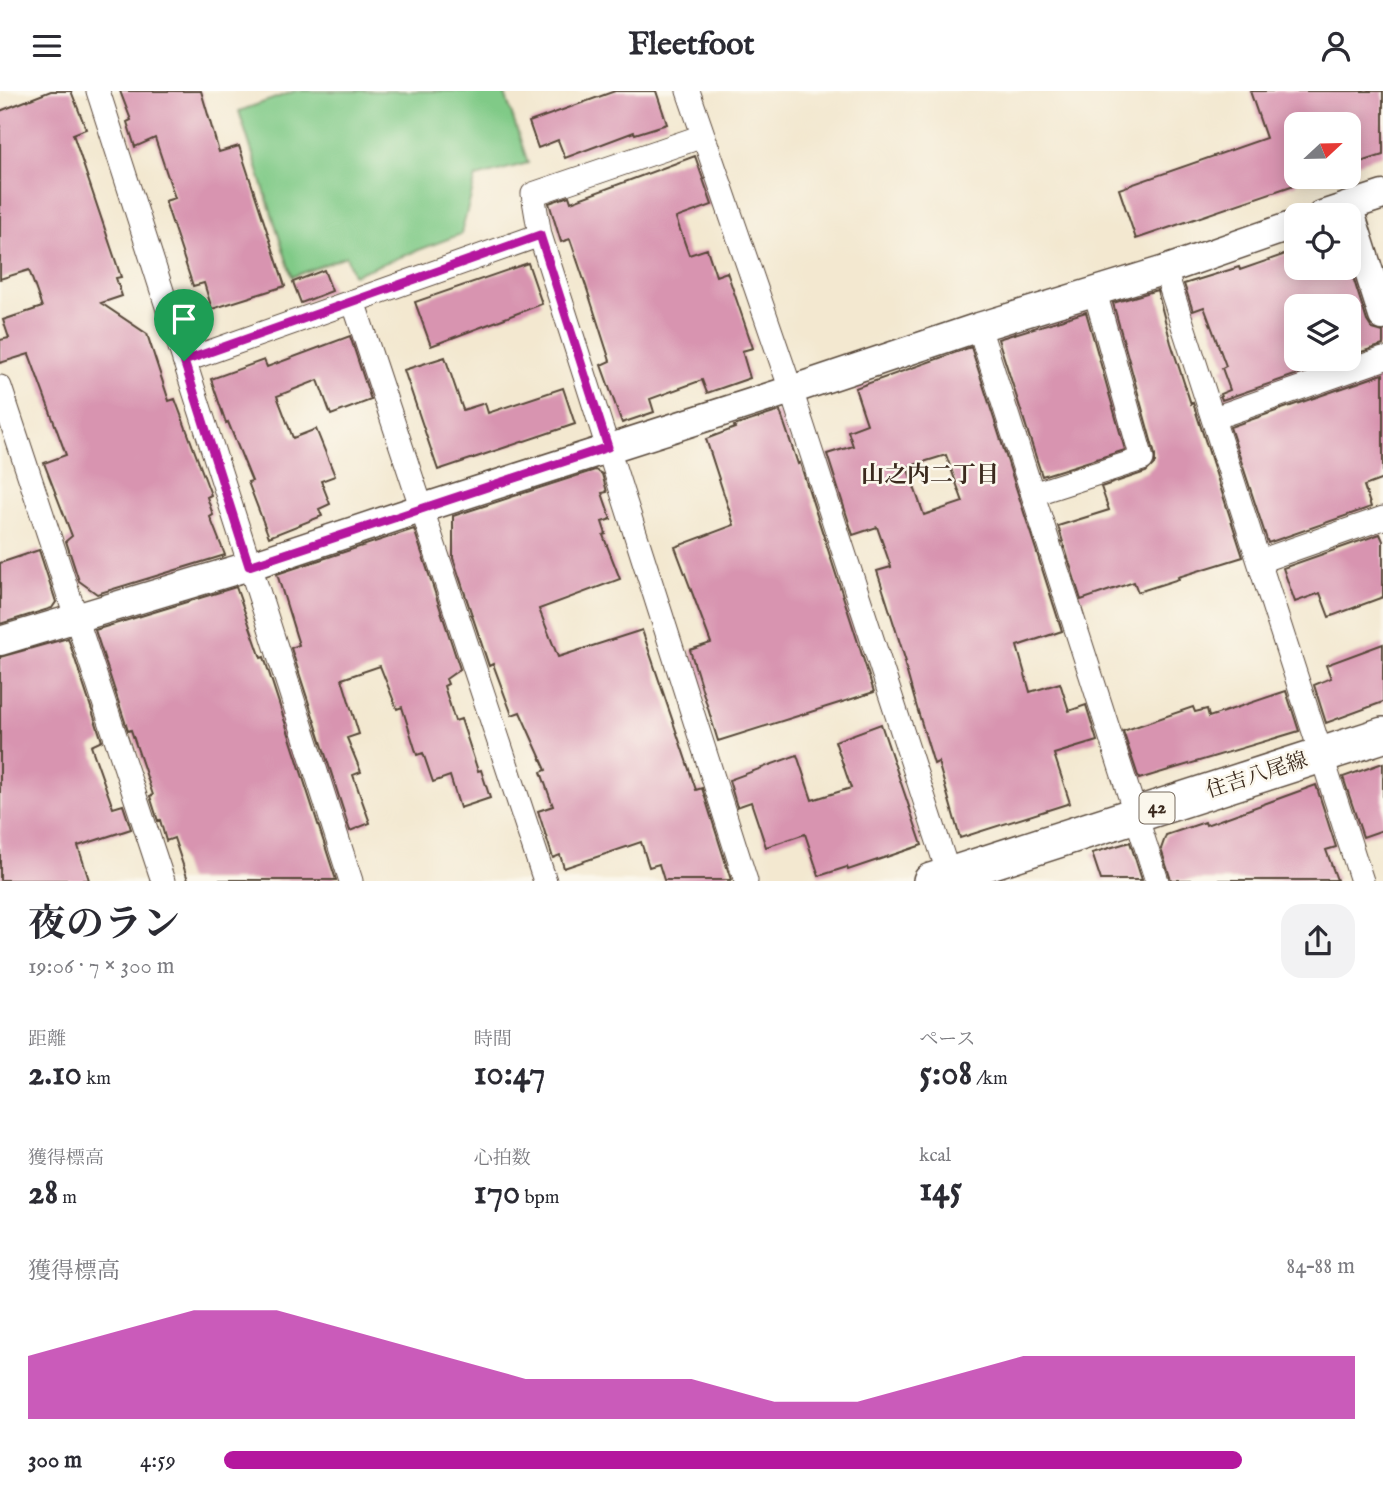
<!DOCTYPE html>
<html lang="ja">
<head>
<meta charset="utf-8">
<style>
  :root { --surface:#fff; --page:#f2f2f3; --text:#2b2b33; --muted:#7c7c81; --accent:#b5179e }
  body { margin:0; font-family:"IM FELL English","Noto Serif JP",serif; background:var(--page); color:var(--text); height:100vh; display:flex; flex-direction:column; font-size:26px; white-space:nowrap }
  * { box-sizing:border-box; margin:0 }
  p { font-size:23px; color:var(--muted) }
  .icon { flex:none; width:38px; height:38px; fill:none; stroke:currentColor; stroke-width:2; stroke-linecap:round; stroke-linejoin:round }
  .map { position:relative; height:790px; overflow:hidden }
  .drawer { display:flex; flex-direction:column; background:var(--surface); flex:1 }
  .drawer>* { flex:none }
  .needle { width:46px; rotate:68deg }
  .tools { position:absolute; left:1284px; top:21px; display:grid; gap:14px }
  .tools a { display:grid; place-items:center; width:77px; height:77px; border-radius:14px; background:var(--surface); box-shadow:0 4px 18px #0003; font-size:35px }
  .pin { position:absolute; display:grid; place-items:center; width:60px; height:60px; color:#fff; margin:-72px -30px; border-radius:50% 50% 50% 0; rotate:-45deg; box-shadow:0 0 7px #0007 }
  .pin .icon { rotate:45deg }
  .round { display:grid; place-items:center; flex:none; width:74px; height:74px; border-radius:21px; background:var(--page) }
  .headline { display:flex; align-items:center; justify-content:space-between; height:119px; padding:0 28px }
  h1 { font-size:38px; font-weight:700; line-height:52px }
  .stats { display:grid; grid-template-columns:repeat(3,1fr); gap:10px; height:119px; padding:7px 28px }
  .stats div { display:grid; align-content:center }
  .stats b { font-size:35px; font-weight:700 }
  .stats small { font-size:19px; font-weight:400 }
  .stats p { font-size:19px }
  .chart { height:196px; padding:14px 28px }
  .chart p { display:flex; justify-content:space-between }
  .chart svg { width:100%; height:126px; margin-top:7px; fill:var(--accent); opacity:.7 }
  ul { padding:0 28px; list-style:none; font-size:23px }
  li { display:grid; grid-template-columns:112px 84px 1fr; align-items:center; height:52px }
  li i { height:18px; border-radius:9px; background:var(--accent) }
  header { display:flex; justify-content:space-between; align-items:center; height:91px; padding:0 28px; background:var(--surface); font-size:32px; font-weight:700 }
  .map>svg:first-child { display:block }
  .green { fill:#80ca87; stroke:#5e7a52; stroke-width:2 }
  .building { fill:#d894b0; fill-rule:evenodd }
  .lines { fill:none; stroke-linecap:round; stroke-linejoin:round }
  .minor-casing { stroke:#574639; stroke-width:25 }
  .tertiary-casing { stroke:#574639; stroke-width:31 }
  .primary-casing { stroke:#574639; stroke-width:38 }
  .minor { stroke:#fff; stroke-width:23 }
  .tertiary { stroke:#fff; stroke-width:28 }
  .primary { stroke:#fff; stroke-width:35 }
  .route-casing { stroke:#fff; stroke-width:14 }
  .route { stroke:#b5179e; stroke-width:9 }
  .labels { text-anchor:middle; dominant-baseline:central; stroke-width:5; stroke-linejoin:round; paint-order:stroke }
  .shield { fill:#fbf7ec; stroke:#75685c; stroke-width:2 }
  .shield-label { font-size:19px; font-weight:bold; fill:#3b2a1e }
  .street-label { font-size:21px; fill:#3b2a1e; stroke:#fbf7ec }
  .neighbourhood-label { font-size:23px; font-weight:bold; fill:#3b2a1e; stroke:#fbf7ec }
</style>
</head>
<body>
<header><svg class="icon" aria-label="menu" viewBox="0 0 24 24"><path d="M4 6h16M4 12h16M4 18h16"/></svg>Fleetfoot<svg class="icon" aria-label="person" viewBox="0 0 24 24"><circle cx="12" cy="8" r="4"/><path d="M4 21q1-7 8-7t8 7"/></svg></header>
<div class="map">
<svg width="1383" height="790" viewBox="0 0 1383 790">
  <rect width="100%" height="100%" fill="#fbf7ec"/>
  <filter id="ink" filterUnits="userSpaceOnUse"><feTurbulence type="fractalNoise" baseFrequency=".0143" numOctaves="2"/><feDisplacementMap in="SourceGraphic" scale="14" xChannelSelector="R" yChannelSelector="G"/><feConvolveMatrix kernelMatrix="1 2 1 2 8 2 1 2 1" color-interpolation-filters="sRGB"/></filter>
  <filter id="wash" filterUnits="userSpaceOnUse"><feTurbulence type="fractalNoise" baseFrequency=".00686" numOctaves="4" result="noise"/><feDisplacementMap in="SourceGraphic" scale="28" xChannelSelector="R" yChannelSelector="G"/><feGaussianBlur stdDeviation="1.57" result="paint"/><feColorMatrix in="noise" values="0 0 0 0 0 0 0 0 0 0 0 0 0 0 0 0 0 1.4 0 .05"/><feComposite in="paint" operator="in"/></filter>
  <g filter="url(#wash)">
    <rect width="100%" height="100%" fill="#f3e8d0"/>
    <path class="green" d="M295 0H504L528 72 476 86 461 143 353 184 346 165 292 186 239 20Z"/>
    <g id="blocks">
      <path class="building" d="M51 0H71L86 38 73 43 121 186 116 187 122 205 101 212 147 243 169 310 175 308 211 404 207 406 213 424 210 426 225 464 97 503 79 490 66 450 72 445 44 372 66 364 29 263 0 272V249L9 247 3 229 42 216 29 179 0 188V20Z
        M120 0H201L219 61 239 55 285 195 212 218 204 192 193 195 165 110 175 107 155 47 135 56 127 31 131 29Z
        M615 0H656L667 33 635 43 634 41 565 67 558 49 538 57 529 31Z
        M1250 0H1383V64L1349 75V33H1297V93L1136 148 1119 98 1266 47Z
        M695 65 712 114 676 127 689 164 707 158 716 185 727 181 753 257 742 260 750 287 707 302 702 289 650 308 654 321 622 332 601 274 610 270 586 195 570 148 561 151 549 112 569 105 571 111Z
        M1297 159V177H1350L1367 230 1372 238 1383 241V254L1349 265V215H1297V268H1341L1222 309 1220 303 1230 299 1222 277 1226 275 1204 216 1193 220 1184 193 1239 176 1240 179Z
        M528 172 542 213 431 255 415 211Z
        M324 179 332 200 301 212 293 191Z
        M1157 199 1171 252 1191 313 1193 312 1243 466 1178 486 1179 488 1138 501 1134 491 1081 509 1058 435 1109 419 1101 396 1146 381 1155 372V364L1113 212Z
        M1086 221 1125 359 1042 385 998 248Z
        M350 245 371 309 331 324 318 289 277 305 293 347 316 338 335 385 321 390 330 413 319 418 322 425 269 446 248 391 252 390 228 331 226 332 211 288 264 269 267 276Z
        M971 256 1062 540 1017 555 1030 601 1060 592 1069 620 1086 614 1097 650 1054 663 1070 712 960 747 938 671 934 673 917 617 904 571H906L877 480 891 476 877 436 853 444 827 363 853 355 848 340 867 333 855 297ZM946 364 963 411 924 424 907 376Z
        M445 266 463 319 485 312 488 322 563 297 575 333 438 379 404 279Z
        M1383 283V388L1364 395 1371 416 1268 452 1230 336Z
        M780 320 798 373 800 372 874 601 718 650 690 559 711 552 675 456 734 434 706 348 735 337 734 335Z
        M595 379 602 383 607 401 602 402 611 428 602 431 606 443 603 444 620 488 539 518 558 566 642 539 696 699 702 697 731 789H664L659 773 649 776 641 751 564 777 560 764 553 767 538 720 553 715 541 681 546 679 520 621 512 624 493 573 489 575 453 467V425Z
        M414 438 460 578 446 588 448 593 444 595 455 630 461 628 478 680 481 679 490 707 460 717 450 685 433 691 423 662 417 664 402 616 397 618 380 575 342 588 359 643 347 647 361 681 353 684 370 732 350 740 291 557 299 554 277 483Z
        M1380 443 1383 450V506L1329 526 1320 502 1295 511 1283 477Z
        M39 459 56 511 52 517 0 533V472Z
        M236 496 261 567 264 566 336 789H188L174 747 166 750 160 729 158 730 150 705 153 704 131 639 128 640 95 539Z
        M68 547 102 650 91 655 113 717 123 714 131 738 78 755 89 789H0V566Z
        M1383 553V611L1326 632 1314 594 1331 587 1326 574Z
        M1286 600 1299 640 1139 688 1123 640 1193 616 1195 621 1207 618 1209 626Z
        M881 633 922 754 848 779 847 776 819 785 805 743 766 756 751 711 737 716 729 689 797 664 812 709 851 697 835 650Z
        M1383 672V739L1363 746 1343 686Z
        M1316 694 1336 756 1326 759 1337 789H1171L1161 758 1166 744 1205 731 1206 734Z
        M1130 751 1142 789H1101L1092 762Z"/>
    </g>
  </g>
  <g filter="url(#ink)">
    <use href="#blocks" fill-opacity="0" stroke="#574639" stroke-width="2"/>
    <g class="lines">
      <g class="minor-casing">
        <path id="minor" d="M98 0 351 790
          M688 0 791 299 949 784
          M703 45 533 103 540 144 746 790
          M1165 179 1362 790
          M353 210 545 790
          M979 236 1157 790
          M184 270 540 144
          M0 296 163 790
          M1214 327 1383 268
          M1033 403 1142 368 1095 201
          M1260 470 1383 427"/>
      </g>
      <g class="tertiary-casing">
        <path id="tertiary" d="M1348 115 1383 225
          M1322 124 1383 104
          M0 550 249 475 417 419 791 299 979 236 1165 179 1297 133"/>
      </g>
      <g class="primary-casing">
        <path id="primary" d="M931 790 1383 644"/>
      </g>
      <use href="#minor" class="minor"/>
      <use href="#tertiary" class="tertiary"/>
      <use href="#primary" class="primary"/>
    </g>
  </g>
  <g class="lines" filter="url(#ink)">
    <g class="route-casing">
      <path id="route" d="M540 144 608 356 249 475 184 270Z"/>
    </g>
    <use href="#route" class="route"/>
  </g>
  <g class="labels">
    <rect class="shield" x="1139.5" y="701.5" width="35" height="31" rx="5"/>
    <g class="shield-label">
      <text x="1157" y="717">42</text>
    </g>
    <g class="street-label">
      <text transform="translate(1257 685) rotate(-18)">住吉八尾線</text>
    </g>
    <g class="neighbourhood-label">
      <text x="930" y="384">山之内二丁目</text>
    </g>
  </g>
</svg>
<div class="tools">
<a><svg class="needle" viewBox="-14 -14 28 28"><path d="M0-13l5 13h-10z" fill="#e53935"/><path d="M0 13l5-13h-10z" fill="#7c7c81"/></svg></a>
<a><svg class="icon" aria-label="locate" viewBox="0 0 24 24"><circle cx="12" cy="12" r="6"/><path d="M12 2v4M12 18v4M2 12h4M18 12h4"/></svg></a>
<a><svg class="icon" aria-label="layers" viewBox="0 0 24 24"><path d="M12 4l9 5-9 5-9-5zM3 14l9 5 9-5"/></svg></a>
</div>
<div class="pin" style="left:184px;top:270px;background:#1e9e55"><svg class="icon" aria-label="arrive" viewBox="0 0 24 24"><path d="M6 21V4h12l-3 4 3 4H6"/></svg></div>
</div>
<section class="drawer">
<div class="headline"><div><h1>夜のラン</h1><p>19:06 · 7 × 300 m</p></div><a class="round"><svg class="icon" aria-label="share" viewBox="0 0 24 24"><path d="M12 15V3M7 8l5-5 5 5M5 13v7h14v-7"/></svg></a></div>
<div class="stats">
<div><p>距離</p><b>2.10<small> km</small></b></div>
<div><p>時間</p><b>10:47</b></div>
<div><p>ペース</p><b>5:08<small> /km</small></b></div>
</div>
<div class="stats">
<div><p>獲得標高</p><b>28<small> m</small></b></div>
<div><p>心拍数</p><b>170<small> bpm</small></b></div>
<div><p>kcal</p><b>145</b></div>
</div>
<div class="chart"><p><span>獲得標高</span>84–88 m</p>
<svg viewBox="0 0 160 44" preserveAspectRatio="none"><path d="M0 44V22L10 14L20 6L30 6L40 14L50 22L60 30L70 30L80 30L90 38L100 38L110 30L120 22L130 22L140 22L150 22L160 22V44z"/></svg>
</div>
<ul>
<li><b>300 m</b>4:59<i style="width:90%"></i></li>
</ul>
</section>
</body>
</html>
